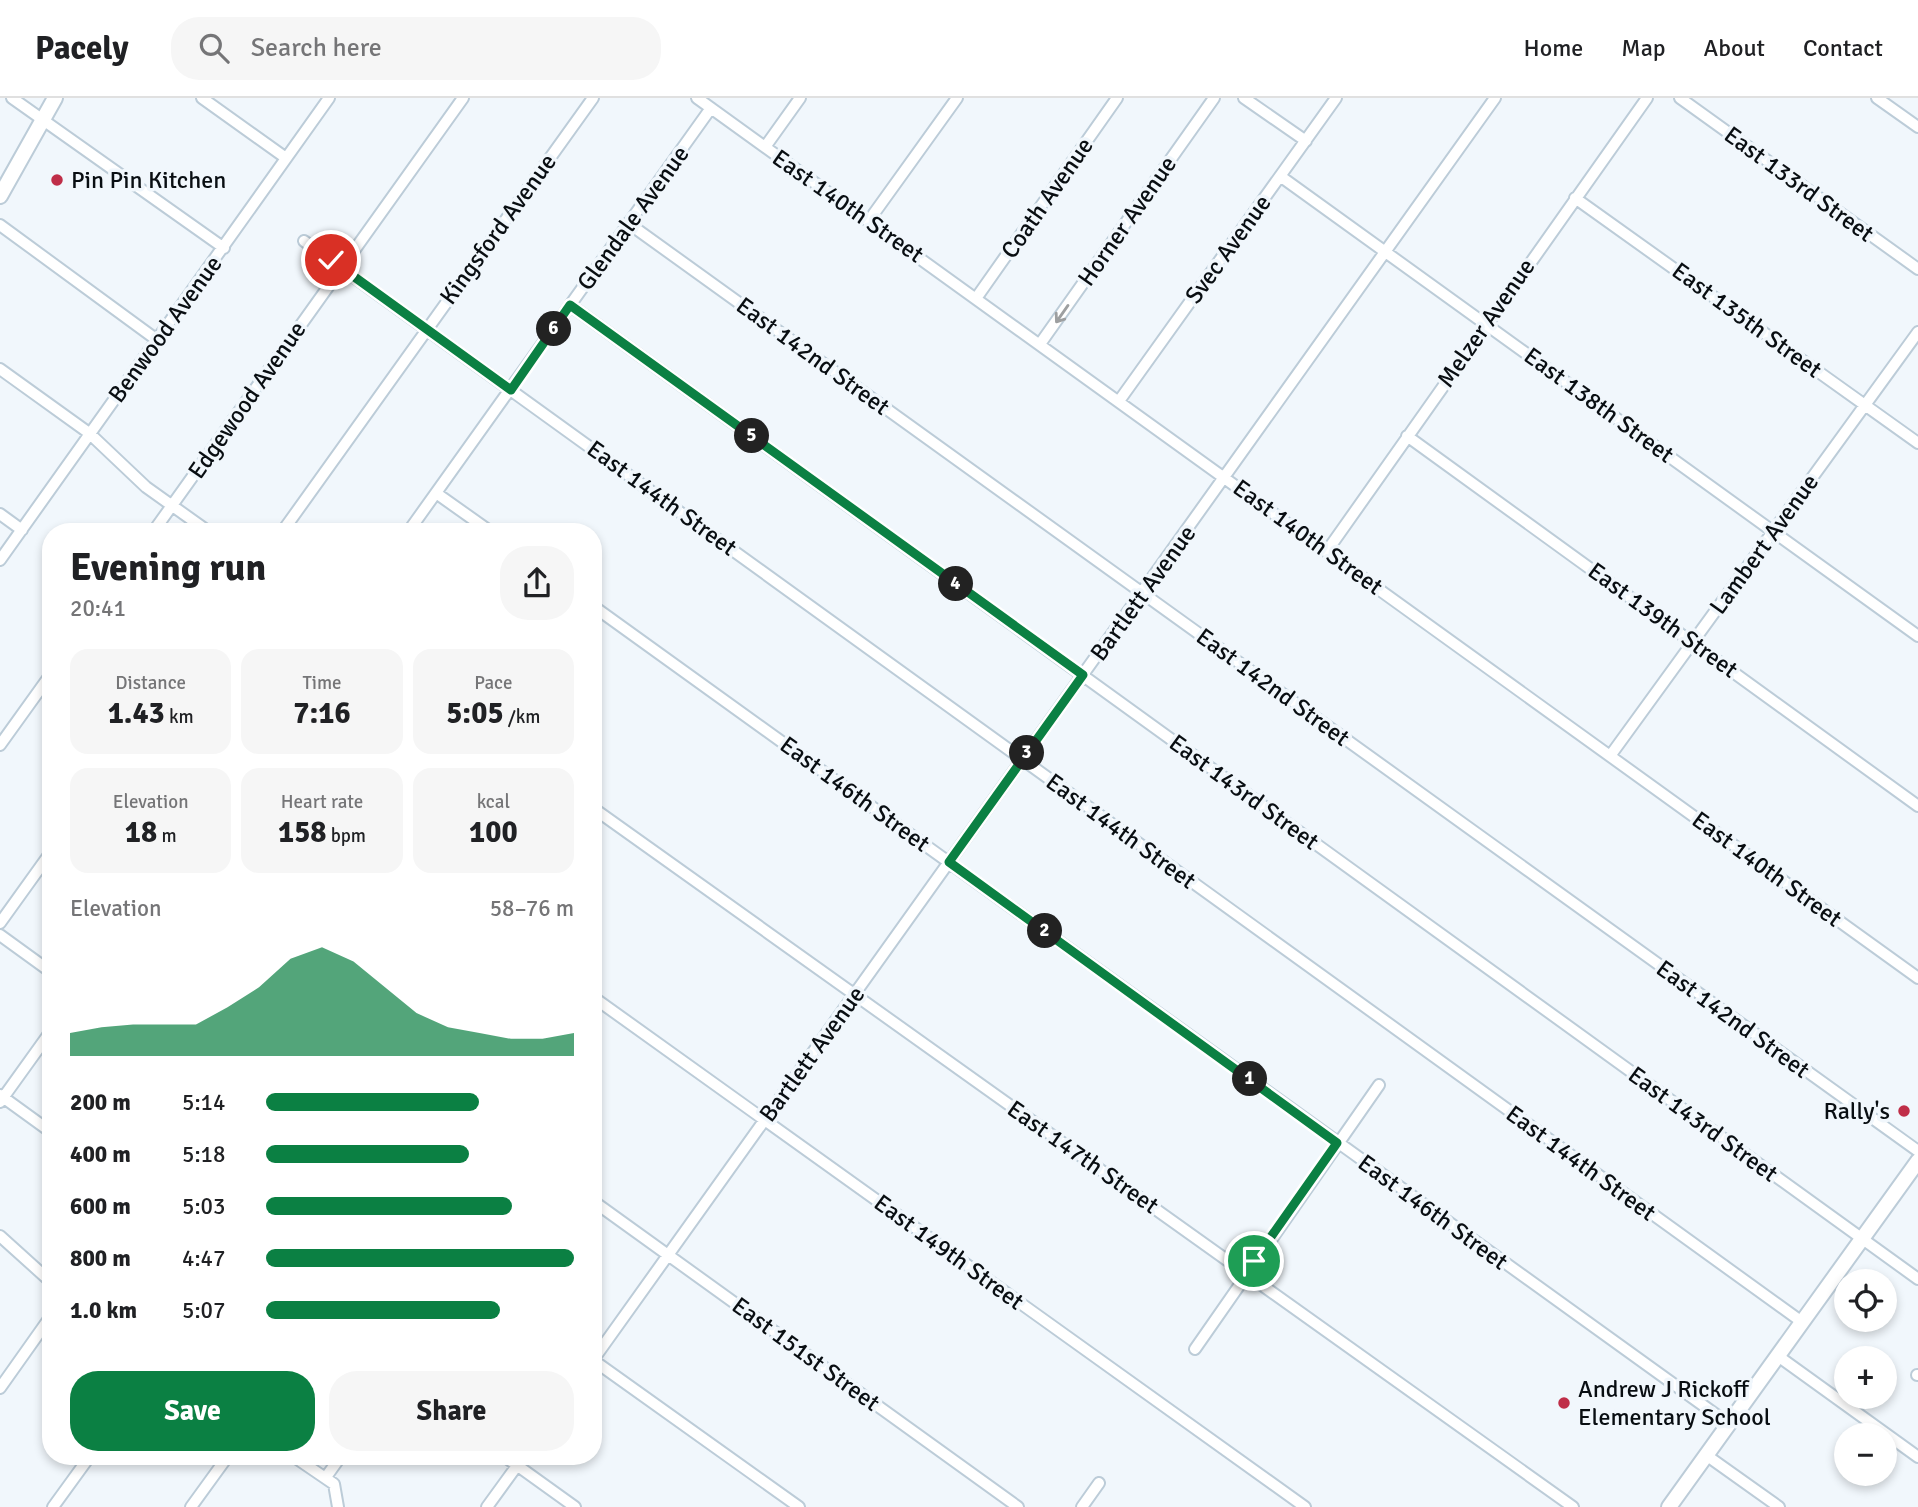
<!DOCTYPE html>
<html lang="en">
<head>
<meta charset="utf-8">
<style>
  :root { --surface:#fff; --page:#f6f6f6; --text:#202124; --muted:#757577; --line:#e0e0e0; --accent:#0b8043 }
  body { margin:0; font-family:Signika,sans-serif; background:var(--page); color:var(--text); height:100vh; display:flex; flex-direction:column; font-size:26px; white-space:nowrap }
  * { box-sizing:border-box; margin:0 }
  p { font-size:23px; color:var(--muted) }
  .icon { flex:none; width:38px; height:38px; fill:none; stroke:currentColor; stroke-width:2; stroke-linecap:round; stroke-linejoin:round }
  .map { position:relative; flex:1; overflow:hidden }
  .drawer { position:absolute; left:42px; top:425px; width:560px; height:942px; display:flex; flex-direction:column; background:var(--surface); border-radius:28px; box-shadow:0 4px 10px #0003 }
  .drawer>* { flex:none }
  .tools { position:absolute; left:1834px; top:1171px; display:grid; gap:14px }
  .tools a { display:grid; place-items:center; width:63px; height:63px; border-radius:50%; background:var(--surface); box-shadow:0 4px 10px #0003; font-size:35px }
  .pin { position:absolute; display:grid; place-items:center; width:60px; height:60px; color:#fff; margin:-30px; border:4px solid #fff; border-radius:50%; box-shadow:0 2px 7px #0007 }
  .km { position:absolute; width:35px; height:35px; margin:-18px; border-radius:50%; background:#222; color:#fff; font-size:19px; line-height:35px; text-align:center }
  .round { display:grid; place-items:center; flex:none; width:74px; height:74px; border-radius:28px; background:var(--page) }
  .overview { display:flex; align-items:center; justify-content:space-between; height:119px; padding:0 28px }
  h1 { font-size:38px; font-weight:700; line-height:52px }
  .figures { display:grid; grid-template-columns:repeat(3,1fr); gap:10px; height:119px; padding:7px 28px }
  .figures div { display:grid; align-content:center; border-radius:18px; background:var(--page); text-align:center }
  .figures b { font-size:30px; font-weight:700 }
  .figures small { font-size:19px; font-weight:400 }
  .figures p { font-size:19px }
  .chart { height:196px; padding:14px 28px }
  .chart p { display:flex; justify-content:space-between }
  .chart svg { width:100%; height:126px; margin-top:7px; fill:var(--accent); opacity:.7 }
  .primary-button { display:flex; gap:14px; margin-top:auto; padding:14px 28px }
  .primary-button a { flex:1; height:80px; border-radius:28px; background:var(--accent); color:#fff; font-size:28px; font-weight:700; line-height:80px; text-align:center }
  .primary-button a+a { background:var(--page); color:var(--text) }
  ul { padding:0 28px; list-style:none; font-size:23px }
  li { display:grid; grid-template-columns:112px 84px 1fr; align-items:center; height:52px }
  li i { height:18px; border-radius:9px; background:var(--accent) }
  header { display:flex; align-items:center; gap:42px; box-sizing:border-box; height:98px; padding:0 35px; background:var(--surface); border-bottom:2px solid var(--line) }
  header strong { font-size:33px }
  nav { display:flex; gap:38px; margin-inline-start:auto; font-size:24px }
  .search { width:490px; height:63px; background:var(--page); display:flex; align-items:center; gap:18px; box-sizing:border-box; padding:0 24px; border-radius:28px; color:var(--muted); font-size:26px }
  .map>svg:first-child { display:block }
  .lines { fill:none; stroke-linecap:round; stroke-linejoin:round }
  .minor-casing { stroke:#bcccd8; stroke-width:14 }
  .major-casing { stroke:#bcccd8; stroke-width:18 }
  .minor { stroke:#fff; stroke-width:10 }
  .major { stroke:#fff; stroke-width:14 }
  .oneway { stroke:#9d9fa0 }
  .route-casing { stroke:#fff; stroke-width:14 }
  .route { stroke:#0b8043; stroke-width:9 }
  .poi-dot { fill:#bf2e48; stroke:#f1f7fc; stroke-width:2.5 }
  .labels { text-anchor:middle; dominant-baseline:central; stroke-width:7; stroke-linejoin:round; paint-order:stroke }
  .poi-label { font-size:24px; fill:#090e12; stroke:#f1f7fc; text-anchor:start }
  .street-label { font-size:24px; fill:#090e12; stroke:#f1f7fc }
</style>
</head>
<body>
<header>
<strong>Pacely</strong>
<div class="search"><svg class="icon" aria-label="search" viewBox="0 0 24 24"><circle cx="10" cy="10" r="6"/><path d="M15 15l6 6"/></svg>Search here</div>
<nav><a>Home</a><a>Map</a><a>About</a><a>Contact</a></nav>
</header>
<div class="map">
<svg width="1918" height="1409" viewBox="0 0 1918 1409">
  <rect width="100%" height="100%" fill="#f1f7fc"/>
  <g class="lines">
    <g class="minor-casing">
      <path id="minor" d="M12 0 224 150
        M202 0 286 60
        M697 0 1918 880
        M1244 0 1306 43
        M1680 0 1918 171
        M1877 0 1918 29
        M765 49 800 0
        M1280 78 1918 538
        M1575 100 1918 345
        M870 121 957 0
        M628 125 1918 1053
        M0 127 157 242
        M304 143 1802 1224
        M977 199 1117 0
        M570 207 1918 1181
        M1040 246 1214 0
        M0 271 89 335 146 389 209 434
        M1119 303 1336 0
        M1407 338 1918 708
        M436 395 491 434
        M0 416 22 432
        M153 434 463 0
        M282 434 593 0
        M408 434 711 10
        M1327 453 1647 0
        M0 462 329 0
        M593 508 1729 1326
        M0 647 51 576
        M1610 658 1918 234
        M593 710 1573 1409
        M0 825 51 754
        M0 837 51 874
        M593 899 1305 1409
        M0 997 51 1034
        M0 1004 51 933
        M593 1103 1018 1409
        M0 1138 51 1184
        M1195 1251 1379 987
        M1778 1258 1918 1359
        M593 1262 1495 0
        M593 1262 799 1409
        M1917 1277H1918
        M0 1290 51 1218
        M1706 1357 1779 1409
        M293 1358 334 1386 338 1409
        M504 1358 575 1409
        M326 1379 341 1358
        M53 1409 90 1358
        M191 1409 228 1358
        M487 1409 524 1358
        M1082 1409 1099 1385"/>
    </g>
    <g class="major-casing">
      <path id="major" d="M0 98 55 0
        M1669 1409 1918 1063"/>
    </g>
    <use href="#minor" class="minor"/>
    <use href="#major" class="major"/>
  </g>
  <defs><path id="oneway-shaft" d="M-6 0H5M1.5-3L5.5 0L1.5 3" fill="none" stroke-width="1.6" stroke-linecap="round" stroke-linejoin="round" transform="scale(1.75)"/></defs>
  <use class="oneway" href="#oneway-shaft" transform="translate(1062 216) rotate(125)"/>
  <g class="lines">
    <g class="route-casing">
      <path id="route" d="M331 162 511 292 570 207 1083 577 949 764 1337 1045 1254 1163"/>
    </g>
    <use href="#route" class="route"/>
  </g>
  <g class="poi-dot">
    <circle cx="57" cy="82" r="7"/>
    <circle cx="1904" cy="1013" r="7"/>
    <circle cx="1564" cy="1305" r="7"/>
  </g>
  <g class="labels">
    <g class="poi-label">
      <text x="71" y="82">Pin Pin Kitchen</text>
      <text x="1890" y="1013" text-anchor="end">Rally's</text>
      <text x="1578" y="1291">Andrew J Rickoff<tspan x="1578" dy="28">Elementary School</tspan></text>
    </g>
    <g class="street-label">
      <text transform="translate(1799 86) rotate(36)">East 133rd Street</text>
      <text transform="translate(1047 100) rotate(-55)">Coath Avenue</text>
      <text transform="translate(848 108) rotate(35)">East 140th Street</text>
      <text transform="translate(633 120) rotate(-54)">Glendale Avenue</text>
      <text transform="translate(1127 123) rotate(-55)">Horner Avenue</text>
      <text transform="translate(498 131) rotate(-54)">Kingsford Avenue</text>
      <text transform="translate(1228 151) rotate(-54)">Svec Avenue</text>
      <text transform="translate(1747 222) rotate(36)">East 135th Street</text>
      <text transform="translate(1486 225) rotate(-55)">Melzer Avenue</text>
      <text transform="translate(165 231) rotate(-54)">Benwood Avenue</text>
      <text transform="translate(813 258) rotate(36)">East 142nd Street</text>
      <text transform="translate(247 302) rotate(-55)">Edgewood Avenue</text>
      <text transform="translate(1599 307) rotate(36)">East 138th Street</text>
      <text transform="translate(662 400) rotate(36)">East 144th Street</text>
      <text transform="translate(1308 439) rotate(36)">East 140th Street</text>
      <text transform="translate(1764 446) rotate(-54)">Lambert Avenue</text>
      <text transform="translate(1143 495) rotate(-54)">Bartlett Avenue</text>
      <text transform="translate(1663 522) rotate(36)">East 139th Street</text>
      <text transform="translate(1273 589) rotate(36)">East 142nd Street</text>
      <text transform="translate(1244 694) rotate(36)">East 143rd Street</text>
      <text transform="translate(855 696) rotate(36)">East 146th Street</text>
      <text transform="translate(1121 733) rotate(36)">East 144th Street</text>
      <text transform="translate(1767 771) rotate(36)">East 140th Street</text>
      <text transform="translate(1733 921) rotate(36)">East 142nd Street</text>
      <text transform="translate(812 956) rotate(-54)">Bartlett Avenue</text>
      <text transform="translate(1703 1026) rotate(36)">East 143rd Street</text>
      <text transform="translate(1083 1059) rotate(35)">East 147th Street</text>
      <text transform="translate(1581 1065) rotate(36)">East 144th Street</text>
      <text transform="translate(1433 1114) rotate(36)">East 146th Street</text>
      <text transform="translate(949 1154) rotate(36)">East 149th Street</text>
      <text transform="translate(806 1256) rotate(36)">East 151st Street</text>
    </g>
  </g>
</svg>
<div class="tools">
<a><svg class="icon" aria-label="locate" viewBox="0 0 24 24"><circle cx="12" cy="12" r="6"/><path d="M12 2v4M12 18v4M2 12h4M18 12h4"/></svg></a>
<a>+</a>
<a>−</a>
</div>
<div class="pin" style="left:1254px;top:1163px;background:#1e9e55"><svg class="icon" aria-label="arrive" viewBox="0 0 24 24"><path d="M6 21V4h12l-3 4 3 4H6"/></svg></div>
<div class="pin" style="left:331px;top:162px;background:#d93025"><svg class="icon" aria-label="check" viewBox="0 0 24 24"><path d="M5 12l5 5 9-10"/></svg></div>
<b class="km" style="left:1250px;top:981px">1</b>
<b class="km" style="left:1045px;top:833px">2</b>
<b class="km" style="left:1027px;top:655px">3</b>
<b class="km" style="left:956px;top:486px">4</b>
<b class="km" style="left:752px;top:338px">5</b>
<b class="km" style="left:554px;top:231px">6</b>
<section class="drawer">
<div class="overview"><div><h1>Evening run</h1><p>20:41</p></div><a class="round"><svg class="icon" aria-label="share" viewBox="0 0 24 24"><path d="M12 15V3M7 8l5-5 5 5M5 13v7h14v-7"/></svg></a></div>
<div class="figures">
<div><p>Distance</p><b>1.43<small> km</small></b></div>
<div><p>Time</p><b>7:16</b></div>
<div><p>Pace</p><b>5:05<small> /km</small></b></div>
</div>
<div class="figures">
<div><p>Elevation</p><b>18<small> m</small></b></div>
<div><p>Heart rate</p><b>158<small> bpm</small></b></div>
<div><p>kcal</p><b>100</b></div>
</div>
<div class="chart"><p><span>Elevation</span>58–76 m</p>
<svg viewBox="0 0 160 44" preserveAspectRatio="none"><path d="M0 44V36L10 34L20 33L30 33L40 33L50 27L60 20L70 10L80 6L90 11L100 20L110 29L120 34L130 36L140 38L150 38L160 36V44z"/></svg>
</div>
<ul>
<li><b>200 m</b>5:14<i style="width:69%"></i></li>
<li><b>400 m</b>5:18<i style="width:66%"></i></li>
<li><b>600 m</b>5:03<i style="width:80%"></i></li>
<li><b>800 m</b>4:47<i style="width:100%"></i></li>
<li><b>1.0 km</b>5:07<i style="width:76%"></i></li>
</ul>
<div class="primary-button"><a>Save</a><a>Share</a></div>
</section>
</div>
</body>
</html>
